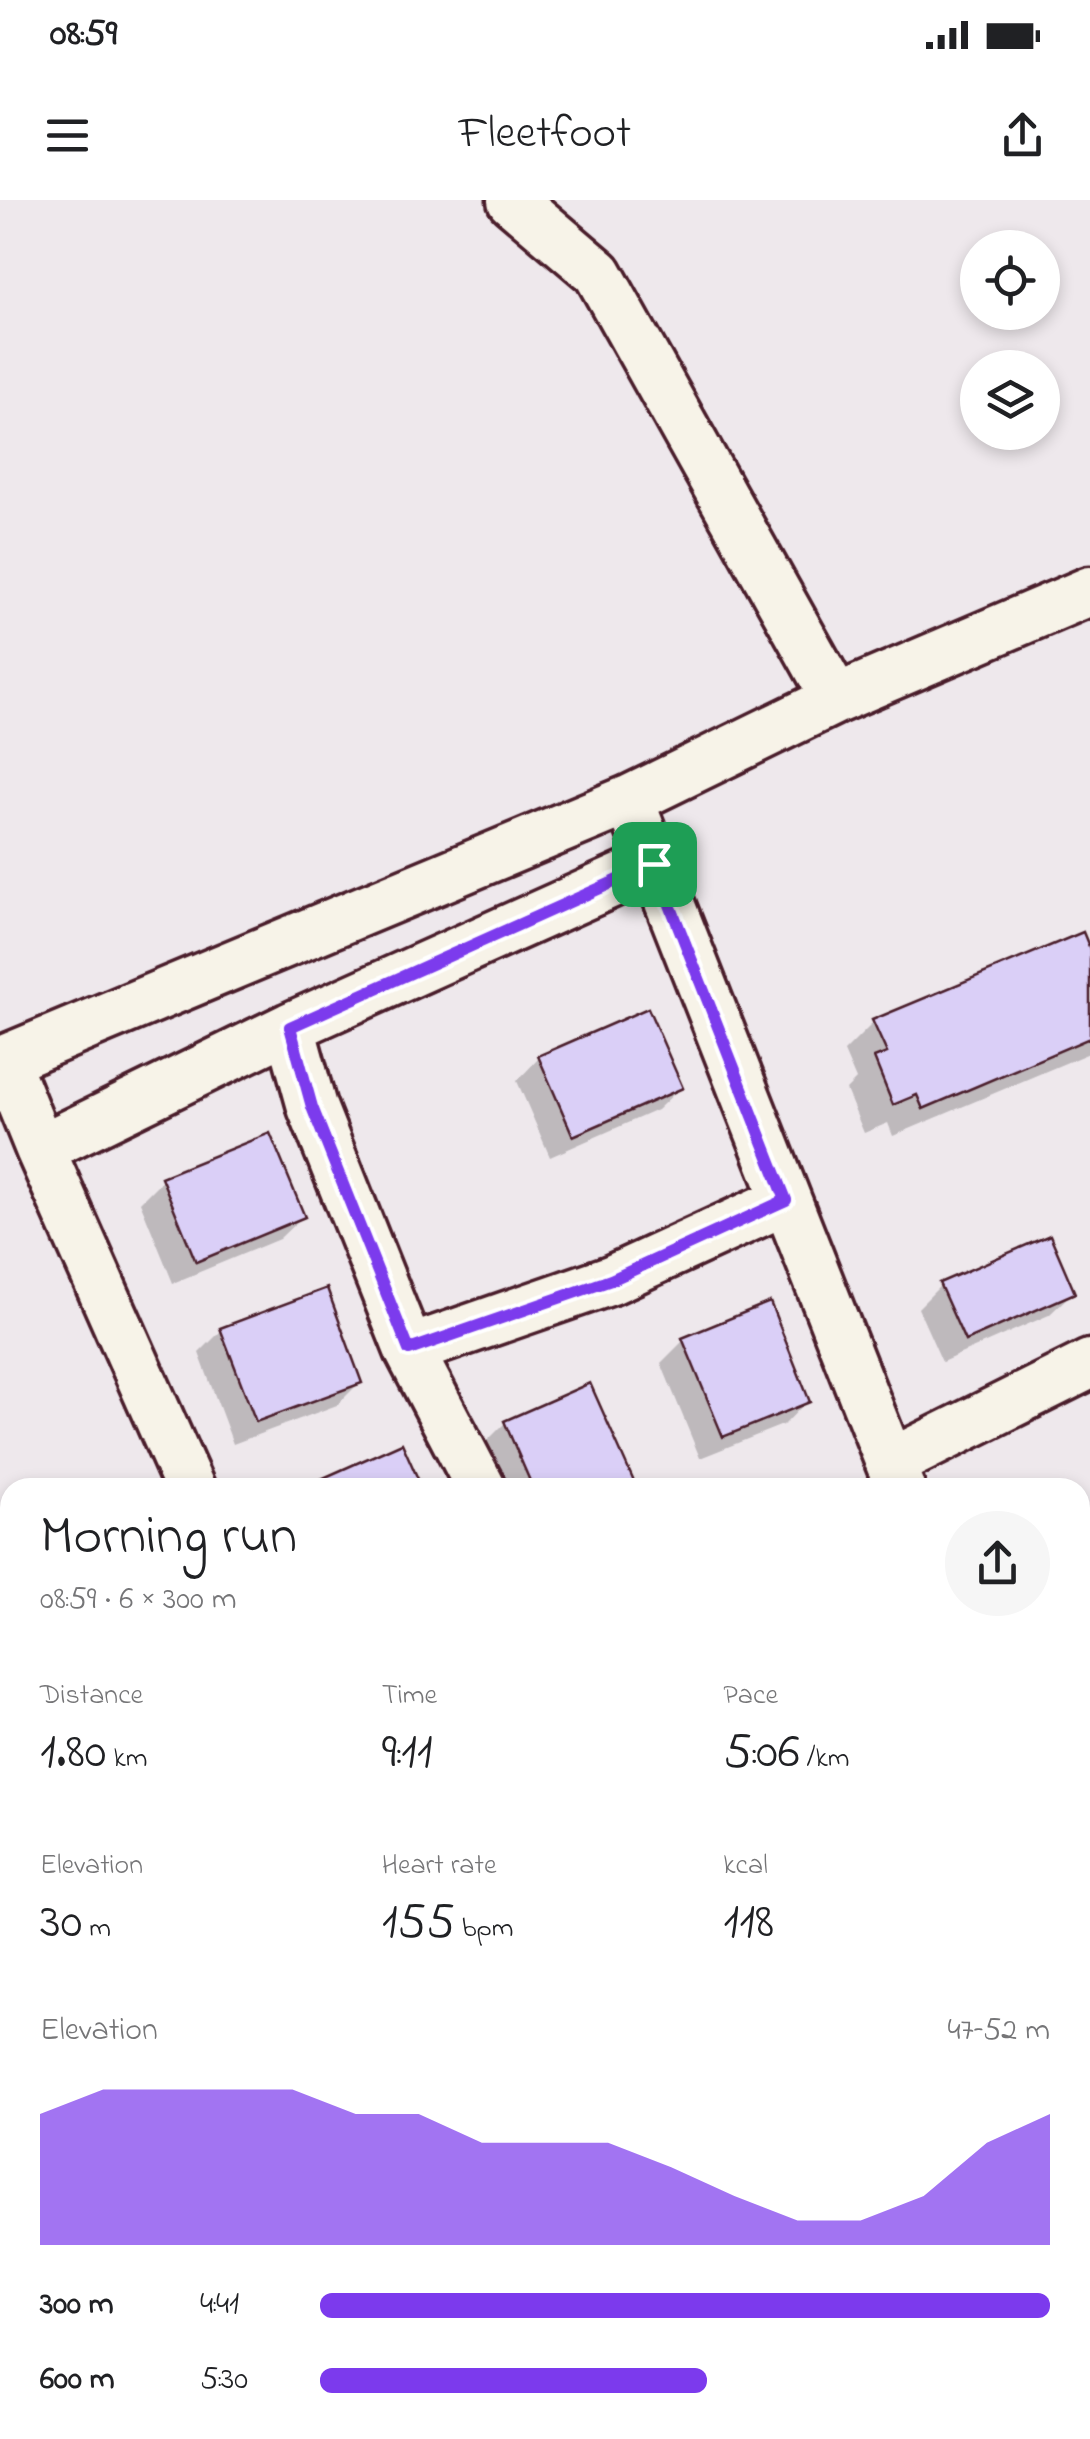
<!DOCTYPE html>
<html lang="en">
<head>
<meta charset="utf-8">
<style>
  :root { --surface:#fff; --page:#f6f6f6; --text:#202124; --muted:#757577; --accent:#7c3aed }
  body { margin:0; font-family:"Indie Flower",sans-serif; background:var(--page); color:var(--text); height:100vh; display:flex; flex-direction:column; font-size:38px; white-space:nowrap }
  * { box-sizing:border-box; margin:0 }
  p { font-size:32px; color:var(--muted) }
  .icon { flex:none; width:55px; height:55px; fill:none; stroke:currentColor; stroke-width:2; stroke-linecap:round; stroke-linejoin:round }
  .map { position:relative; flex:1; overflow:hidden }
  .drawer { position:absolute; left:0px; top:1278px; width:1090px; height:962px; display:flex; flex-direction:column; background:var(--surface); border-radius:30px 30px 0 0; box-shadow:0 5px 15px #0003 }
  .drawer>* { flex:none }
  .buttons { position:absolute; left:960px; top:30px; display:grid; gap:20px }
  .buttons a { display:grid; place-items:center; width:100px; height:100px; border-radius:50%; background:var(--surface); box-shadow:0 5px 15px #0003; font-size:50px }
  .pin { position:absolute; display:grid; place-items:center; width:85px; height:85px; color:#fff; margin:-42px; border-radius:20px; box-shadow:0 5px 15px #0006 }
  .round { display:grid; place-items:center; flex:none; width:105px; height:105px; border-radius:52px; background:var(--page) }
  .summary { display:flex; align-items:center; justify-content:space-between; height:170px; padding:0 40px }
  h1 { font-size:55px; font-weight:600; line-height:75px }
  .stats { display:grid; grid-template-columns:repeat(3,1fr); gap:15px; height:170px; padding:10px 40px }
  .stats div { display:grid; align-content:center }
  .stats b { font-size:50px; font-weight:600 }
  .stats small { font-size:28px; font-weight:400 }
  .stats p { font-size:28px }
  .chart { height:280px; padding:20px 40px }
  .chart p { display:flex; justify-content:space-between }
  .chart svg { width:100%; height:180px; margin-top:10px; fill:var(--accent); opacity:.7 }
  ul { padding:0 40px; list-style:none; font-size:32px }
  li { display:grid; grid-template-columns:160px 120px 1fr; align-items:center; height:75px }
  li i { height:25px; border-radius:12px; background:var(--accent) }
  .status { display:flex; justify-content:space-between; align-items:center; height:70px; padding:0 50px; background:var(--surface); direction:ltr }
  .status svg { height:28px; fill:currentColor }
  header { display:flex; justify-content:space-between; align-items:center; height:130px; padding:0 40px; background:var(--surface); font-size:45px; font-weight:600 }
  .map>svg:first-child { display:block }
  .shadow { fill:#0003 }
  .building { fill:#dacff7; stroke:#4a1f2b; stroke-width:2.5 }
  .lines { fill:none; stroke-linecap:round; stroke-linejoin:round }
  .minor-casing { stroke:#4a1f2b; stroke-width:55 }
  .highway-casing { stroke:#4a1f2b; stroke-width:62 }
  .minor { stroke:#f7f3e8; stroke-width:48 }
  .highway { stroke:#f7f3e8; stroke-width:55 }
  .route-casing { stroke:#fff; stroke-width:20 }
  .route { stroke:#7c3aed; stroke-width:12 }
</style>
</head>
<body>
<div class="status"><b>08:59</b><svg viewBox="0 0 49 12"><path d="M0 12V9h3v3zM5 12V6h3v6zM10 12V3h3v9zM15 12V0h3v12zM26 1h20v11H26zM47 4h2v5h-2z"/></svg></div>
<header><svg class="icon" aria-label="menu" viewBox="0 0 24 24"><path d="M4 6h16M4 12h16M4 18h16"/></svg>Fleetfoot<svg class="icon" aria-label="share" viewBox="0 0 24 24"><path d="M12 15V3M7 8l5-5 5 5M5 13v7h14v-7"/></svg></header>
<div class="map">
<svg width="1090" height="2239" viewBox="0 0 1090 2239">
  <rect width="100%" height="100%" fill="#eee8ec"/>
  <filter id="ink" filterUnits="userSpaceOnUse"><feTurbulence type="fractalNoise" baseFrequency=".01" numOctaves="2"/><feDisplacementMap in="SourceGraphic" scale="20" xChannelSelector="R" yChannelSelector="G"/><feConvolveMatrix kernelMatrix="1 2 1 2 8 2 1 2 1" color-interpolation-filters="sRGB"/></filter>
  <g filter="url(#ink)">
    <path class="shadow" d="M1090 755 1089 853 893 936 888 923 864 933 846 890 856 880 844 852 874 822Z
      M539 858 680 888 657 910 550 957 517 881Z
      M162 980 302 1017 279 1039 173 1083 140 1002Z
      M941 1085 1072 1093 1049 1115 942 1162 918 1108Z
      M222 1130 360 1182 337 1205 233 1244 199 1153Z
      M684 1140 807 1201 785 1224 700 1258 661 1163Z
      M505 1223 632 1283 627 1288H501L482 1246Z
      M10 1337V1487L0 1491V1341Z"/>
    <path class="building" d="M1083 732 1090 749V838L923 909 917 895 893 905 874 858 887 853 872 820Z
      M648 808 683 888 573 936 538 856Z
      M270 933 305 1017 196 1062 161 977Z
      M1050 1035 1075 1093 965 1141 939 1083Z
      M327 1088 362 1183 256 1222 220 1128Z
      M770 1102 810 1202 723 1237 682 1138Z
      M590 1183 635 1284 626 1288H533L504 1221Z
      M402 1243 422 1288H301Z
      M10 1334V1476L0 1480V1338Z"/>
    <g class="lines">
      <g class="minor-casing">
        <path id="minor" d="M512 0 598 73 836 499
          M629 600 900 1288
          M290 827 312 907 409 1150 481 1288
          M40 949 290 827 654 664
          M409 1150 611 1080 786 1000
          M891 1263 1090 1164
          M190 1288 40 949 4 860 629 600 836 499 1090 391
          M0 1590 10 1575
          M582 2230 586 2239"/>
      </g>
      <g class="highway-casing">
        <path id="highway" d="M1080 1896 1090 1892
          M1080 2011 1090 2007
          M241 2239 263 2230
          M527 2239 548 2230"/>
      </g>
      <use href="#minor" class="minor"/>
      <use href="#highway" class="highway"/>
    </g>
  </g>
  <g class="lines" filter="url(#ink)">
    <g class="route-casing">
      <path id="route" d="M654 664 786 1000 611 1080 409 1150 312 907 290 827Z"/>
    </g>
    <use href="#route" class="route"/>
  </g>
</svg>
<div class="buttons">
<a><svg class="icon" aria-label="locate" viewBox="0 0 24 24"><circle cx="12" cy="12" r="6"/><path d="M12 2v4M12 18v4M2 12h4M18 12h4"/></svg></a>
<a><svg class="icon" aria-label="layers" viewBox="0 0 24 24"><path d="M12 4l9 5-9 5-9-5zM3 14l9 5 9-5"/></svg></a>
</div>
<div class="pin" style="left:654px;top:664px;background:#1e9e55"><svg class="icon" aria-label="arrive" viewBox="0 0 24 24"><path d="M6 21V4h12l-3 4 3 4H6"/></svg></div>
<section class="drawer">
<div class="summary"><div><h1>Morning run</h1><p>08:59 · 6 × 300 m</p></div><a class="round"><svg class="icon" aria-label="share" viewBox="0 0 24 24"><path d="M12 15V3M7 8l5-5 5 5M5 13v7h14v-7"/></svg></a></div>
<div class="stats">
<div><p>Distance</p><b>1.80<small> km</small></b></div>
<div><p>Time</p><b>9:11</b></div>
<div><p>Pace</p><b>5:06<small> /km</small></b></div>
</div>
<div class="stats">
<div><p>Elevation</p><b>30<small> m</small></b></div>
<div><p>Heart rate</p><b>155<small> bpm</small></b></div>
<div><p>kcal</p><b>118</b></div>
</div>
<div class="chart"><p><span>Elevation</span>47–52 m</p>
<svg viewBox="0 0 160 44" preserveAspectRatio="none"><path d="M0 44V12L10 6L20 6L30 6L40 6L50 12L60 12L70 19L80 19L90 19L100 25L110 32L120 38L130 38L140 32L150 19L160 12V44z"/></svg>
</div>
<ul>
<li><b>300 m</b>4:41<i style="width:100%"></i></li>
<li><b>600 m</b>5:30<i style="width:53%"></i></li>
</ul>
</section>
</div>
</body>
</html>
